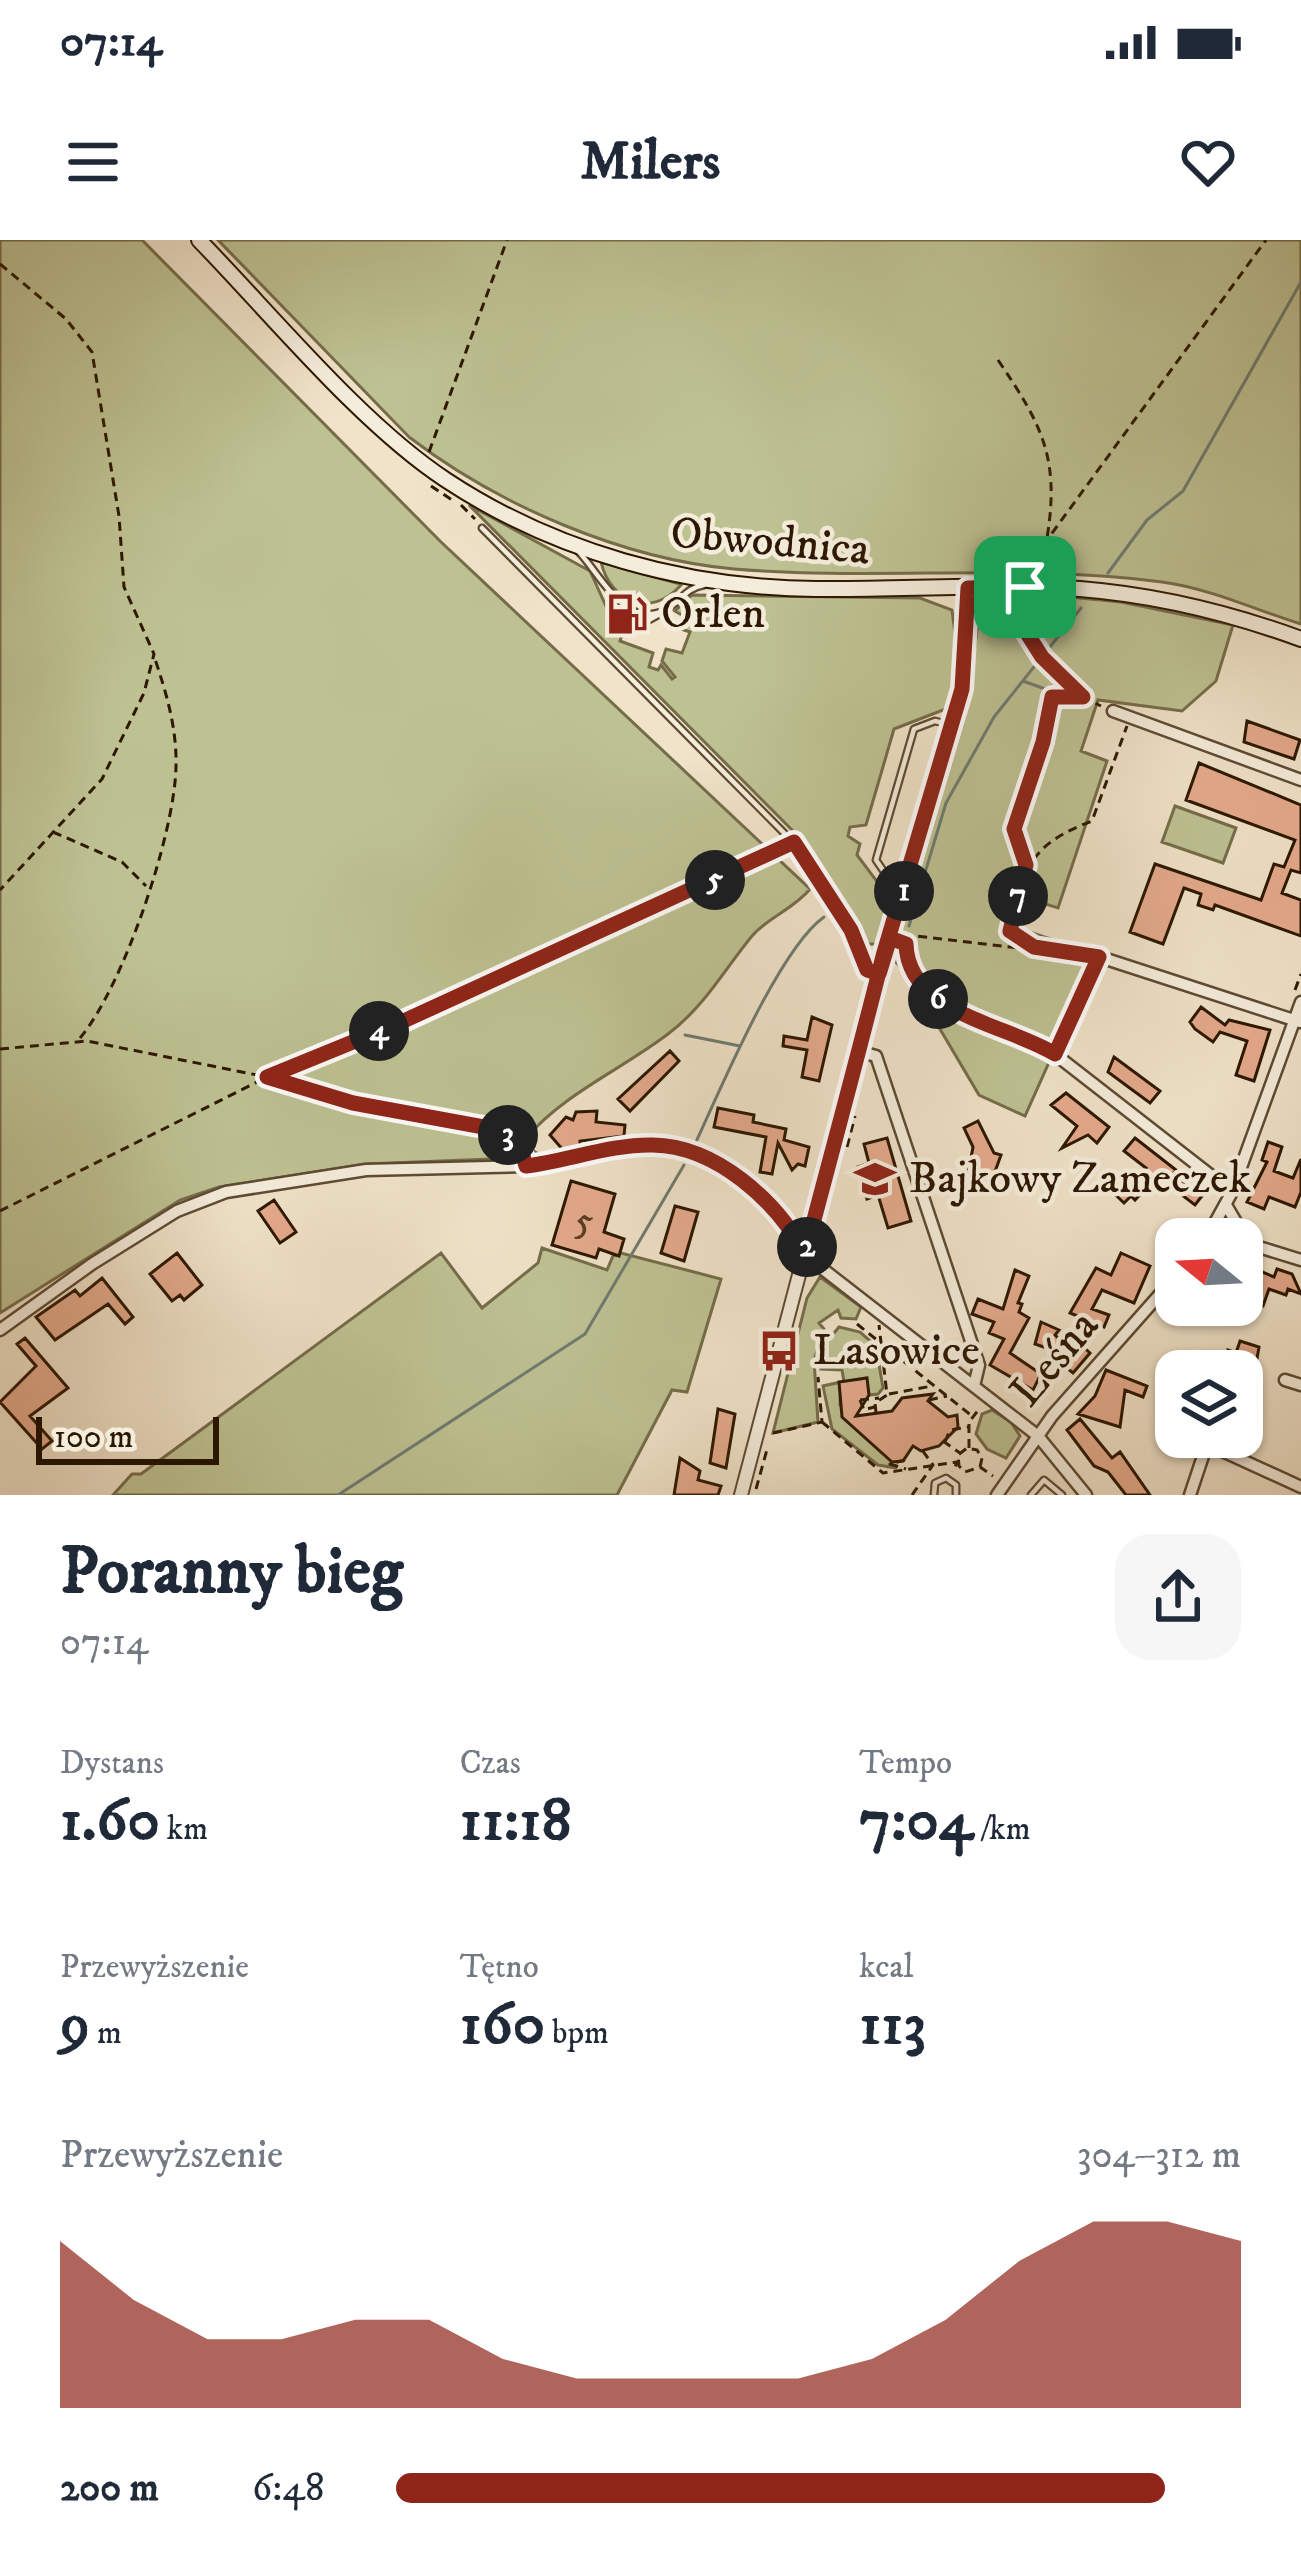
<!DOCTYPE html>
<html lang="pl">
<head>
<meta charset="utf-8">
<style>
  :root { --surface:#fff; --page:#f6f6f7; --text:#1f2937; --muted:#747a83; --accent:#8f2418 }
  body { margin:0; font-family:"IM FELL DW Pica",serif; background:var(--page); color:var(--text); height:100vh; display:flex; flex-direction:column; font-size:45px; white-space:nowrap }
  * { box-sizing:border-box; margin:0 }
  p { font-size:39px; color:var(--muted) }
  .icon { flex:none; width:66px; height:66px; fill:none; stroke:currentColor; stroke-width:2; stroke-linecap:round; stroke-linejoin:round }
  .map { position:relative; height:1255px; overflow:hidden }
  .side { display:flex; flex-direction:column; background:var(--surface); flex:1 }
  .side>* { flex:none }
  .needle { width:78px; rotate:288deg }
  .controls { position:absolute; left:1155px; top:978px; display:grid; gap:24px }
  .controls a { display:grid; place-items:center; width:108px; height:108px; border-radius:24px; background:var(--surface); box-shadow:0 3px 9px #0004; font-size:60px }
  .scale { position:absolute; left:36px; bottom:30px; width:183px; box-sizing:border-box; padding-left:12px; border:6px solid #2c1701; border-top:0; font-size:33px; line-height:42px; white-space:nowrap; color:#2c1701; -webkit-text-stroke:9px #f5eddc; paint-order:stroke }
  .pin { position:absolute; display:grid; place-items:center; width:102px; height:102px; color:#fff; margin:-51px; border-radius:24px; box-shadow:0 6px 18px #0006 }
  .km { position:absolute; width:60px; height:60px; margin:-30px; border-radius:50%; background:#222; color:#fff; font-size:33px; line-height:60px; text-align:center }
  .round { display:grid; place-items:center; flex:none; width:126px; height:126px; border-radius:36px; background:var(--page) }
  .overview { display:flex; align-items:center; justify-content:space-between; height:204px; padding:0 60px }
  h1 { font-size:66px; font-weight:700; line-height:90px }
  .stats { display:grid; grid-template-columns:repeat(3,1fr); gap:18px; height:204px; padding:12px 60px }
  .stats div { display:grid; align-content:center }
  .stats b { font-size:60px; font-weight:700 }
  .stats small { font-size:33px; font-weight:400 }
  .stats p { font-size:33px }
  .chart { height:336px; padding:24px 60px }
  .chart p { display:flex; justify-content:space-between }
  .chart svg { width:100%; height:216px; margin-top:12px; fill:var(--accent); opacity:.7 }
  ul { padding:0 60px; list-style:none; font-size:39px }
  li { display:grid; grid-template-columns:192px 144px 1fr; align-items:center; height:90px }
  li i { height:30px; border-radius:15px; background:var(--accent) }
  .status { display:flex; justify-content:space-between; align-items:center; height:84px; padding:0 60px; background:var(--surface); direction:ltr }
  .status svg { height:33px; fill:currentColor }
  header { display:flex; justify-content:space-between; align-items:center; height:156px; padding:0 60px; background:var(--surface); font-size:54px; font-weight:700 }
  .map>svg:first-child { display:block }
  .green { fill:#bec293; stroke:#756c4a; stroke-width:3 }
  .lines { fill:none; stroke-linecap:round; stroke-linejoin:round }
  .stream { stroke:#6f7b70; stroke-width:3 }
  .building { fill:#e4aa8c; stroke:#2c1701; stroke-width:3 }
  .service-casing { stroke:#5d4a33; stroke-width:9 }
  .minor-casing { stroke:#5d4a33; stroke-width:15 }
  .tertiary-casing { stroke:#5d4a33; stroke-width:16 }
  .secondary-casing { stroke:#2c1701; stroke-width:18 }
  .path { stroke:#2c1701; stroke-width:3; stroke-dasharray:9 6; stroke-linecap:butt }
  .service { stroke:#f5eddc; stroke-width:4.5 }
  .minor { stroke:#f5eddc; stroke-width:10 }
  .tertiary { stroke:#f5eddc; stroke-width:12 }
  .secondary { stroke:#f5eddc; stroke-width:14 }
  .route-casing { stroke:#fff; stroke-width:24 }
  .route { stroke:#8f2418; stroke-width:15 }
  .labels { text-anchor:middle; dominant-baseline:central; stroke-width:9; stroke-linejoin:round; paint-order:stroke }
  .number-label { font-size:39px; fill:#5a3c24 }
  .street-label { font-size:45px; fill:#2c1701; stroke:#f5eddc }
  .poi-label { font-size:45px; fill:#2c1701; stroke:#f5eddc; text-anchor:start }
</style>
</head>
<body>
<div class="status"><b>07:14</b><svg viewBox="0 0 49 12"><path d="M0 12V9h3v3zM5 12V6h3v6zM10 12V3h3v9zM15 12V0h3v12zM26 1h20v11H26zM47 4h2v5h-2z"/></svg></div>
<header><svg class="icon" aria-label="menu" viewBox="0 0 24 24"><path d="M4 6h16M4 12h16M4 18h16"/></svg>Milers<svg class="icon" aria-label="heart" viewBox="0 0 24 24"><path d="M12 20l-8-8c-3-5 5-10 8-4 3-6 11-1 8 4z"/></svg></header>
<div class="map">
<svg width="1301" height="1255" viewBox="0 0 1301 1255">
  <rect width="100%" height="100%" fill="#f0e3c9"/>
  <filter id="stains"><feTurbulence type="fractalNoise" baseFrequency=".00167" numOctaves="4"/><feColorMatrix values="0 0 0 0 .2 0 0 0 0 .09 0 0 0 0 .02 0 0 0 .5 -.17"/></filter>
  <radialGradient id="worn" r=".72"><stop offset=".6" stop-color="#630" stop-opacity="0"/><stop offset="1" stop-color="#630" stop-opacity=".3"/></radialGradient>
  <path class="green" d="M0 0H142L440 301 810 649C794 669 768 677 752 696 724 730 705 766 668 794 619 831 565 853 525 899L529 908 543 917 366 924 219 947 180 960 0 1073Z
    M218 0H1301V384C1256 370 1208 348 1162 342 1019 323 877 341 734 329 622 319 498 265 409 197Z
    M469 265 590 331 616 388 623 391 620 401 653 413 649 427 658 430 661 425 672 439 675 437 662 421 666 409 682 413 690 392 681 389 685 377 675 371 692 355 920 358 952 370 958 417 951 467 894 489 866 585 850 587 848 596 860 604 857 615 884 651 888 643 891 665 878 704H868L792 590Z
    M601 322 680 344 681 345C650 380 610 361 601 322Z
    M1048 355 1121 362 1233 385 1216 441 1182 471 1098 460 1081 511 1107 521 1058 668 1026 658 1018 688 1097 715 1025 876 979 855 908 735 893 719 965 476 980 370 999 359Z
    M1175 566 1236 588 1223 623 1162 602Z
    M542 1008 607 1030 613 1016 621 1013 721 1039 687 1152 672 1150 617 1255H113L132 1234H141L441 1013 482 1068 538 1023Z
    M820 1037 861 1067 856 1079 841 1078 838 1070 819 1083 824 1089 814 1120 818 1182 773 1193 807 1058Z
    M839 1087 860 1092 876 1106 883 1148 878 1154 869 1155 866 1138 844 1142 842 1130 821 1129 824 1105Z
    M841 1142 840 1165 892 1222 889 1227 897 1228 878 1225 832 1189 823 1146Z
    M992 1170 1011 1182 1020 1196 1006 1218 987 1209 976 1194 982 1174Z"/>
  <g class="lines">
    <path class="stream" d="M1108 333 1147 280 1183 251 1301 42
      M1023 441 1048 450
      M909 686 946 563 994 477 1081 368
      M685 795 740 806
      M696 902C721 848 779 709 824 677
      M338 1255 585 1094 684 925"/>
  </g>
  <path class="building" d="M1247 481 1300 500 1294 519 1244 502Z
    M1199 523 1301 565V633L1291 630 1282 653 1301 660V696L1215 665 1213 670 1198 665 1201 654 1184 648 1163 704 1130 692 1155 624 1261 660 1274 624 1284 627 1295 600 1186 560Z
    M1201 767 1225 785 1229 780 1270 790 1254 841 1236 835 1247 801 1220 792 1213 802 1195 789 1190 782Z
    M812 777 832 785 819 841 802 837 807 810 783 806 784 796 807 800Z
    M670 811 679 821 630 871 618 859Z
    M1114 817 1160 851 1150 863 1108 832Z
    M1066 853 1109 887 1097 903 1088 895 1062 908 1077 886 1051 865Z
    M718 868 754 875 753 882 786 889 784 900 809 907 805 926 798 924 792 930 778 903 772 934 760 932 766 897 714 887Z
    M597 871 596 882 625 885 624 896 580 901V907L563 910 550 895 566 877 573 880 576 872Z
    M978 881 994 913 1001 915 988 951 966 945 973 907 964 888Z
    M887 898 911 981 888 988 878 955 867 959 858 927 869 923 864 904Z
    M1135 898 1176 930 1171 936 1205 952 1195 965 1157 936 1135 960 1131 956 1124 963 1103 943 1110 935 1127 949 1146 928 1124 911Z
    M1268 902 1282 907 1274 931 1293 938 1301 919V952L1295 967 1269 957 1264 969 1247 962 1267 922 1262 920Z
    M571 941 615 954 604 992 624 999 619 1016 599 1009 596 1018 552 1005Z
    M274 960 296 992 280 1003 258 971Z
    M675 966 698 972 684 1021 661 1013Z
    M177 1013 202 1045 184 1060 180 1055 172 1061 150 1034Z
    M1121 1013 1150 1026 1134 1063 1102 1050 1092 1069 1109 1075 1104 1087 1070 1073 1096 1028 1111 1035Z
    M1244 1024 1274 1037 1277 1029 1292 1034 1301 1054 1288 1049 1286 1055 1269 1049 1263 1066 1243 1060 1249 1046 1242 1044Z
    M1015 1030 1029 1036 1018 1063 1022 1064 1019 1072 1029 1078 1010 1113 1041 1134 1033 1150 990 1125 1004 1099 989 1093 994 1082 972 1074 978 1059 1003 1069Z
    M102 1038 133 1077 125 1084 108 1064 55 1100 36 1077 75 1050 80 1056Z
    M1041 1082 1059 1090 1055 1095 1069 1108 1076 1100 1090 1113 1073 1133 1058 1121 1064 1114 1035 1104Z
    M25 1098 68 1148 30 1176 52 1201 42 1209 0 1162 36 1126 17 1104Z
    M1240 1101 1259 1107 1252 1147 1242 1144V1131H1225L1228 1110 1236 1113Z
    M1106 1130 1147 1146 1143 1157 1125 1150 1120 1187 1078 1174 1095 1156Z
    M867 1138 869 1155 856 1176 892 1171 902 1158 933 1154 928 1161 948 1177 957 1175 958 1187 939 1206 921 1211 913 1206 903 1221 892 1222 842 1177 839 1142Z
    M718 1169 735 1174 726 1228 710 1223Z
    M1080 1179 1112 1218 1120 1212 1150 1255H1126L1108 1232 1094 1226 1067 1190Z
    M680 1218 700 1231 698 1240 721 1246 718 1255H674Z"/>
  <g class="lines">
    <g class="service-casing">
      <path id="service" d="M482 288 793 602 851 690 867 731 876 733
        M578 311C599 332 625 391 665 370 681 362 685 348 704 345
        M612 361 619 378 638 386 665 371
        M901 643 889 639 876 620 914 489 935 481 951 485
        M934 1255 935 1243 946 1238 956 1245V1255
        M1031 1255 1044 1240 1062 1255"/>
    </g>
    <g class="minor-casing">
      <path id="minor" d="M1113 471 1301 540
        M1109 720 1300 782
        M857 811 876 816 979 1125 974 1146
        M1056 815 1232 952
        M1226 965 1249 1004
        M1206 999 1232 952 1301 762
        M1242 1006 1249 1004 1301 1020
        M0 1090 92 1024 177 971 226 952 366 930 526 926 654 905 714 922 749 945 815 1023 1038 1196 1086 1255
        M1285 1140 1301 1145
        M997 1255 1052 1176 1176 1036
        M1190 1255 1207 1204 1301 1247"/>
    </g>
    <g class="tertiary-casing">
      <path id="tertiary" d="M741 1255 883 716 962 449 968 348"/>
    </g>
    <g class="secondary-casing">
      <path id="secondary" d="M199 0C272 75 361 184 446 240 555 312 687 348 816 349 904 350 992 343 1080 349 1155 355 1230 373 1301 399"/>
    </g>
    <path class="path" d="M0 24 66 79 92 112 119 276 124 347 154 414 144 453 102 539 0 650
      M998 120C1042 185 1060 218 1047 298
      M429 212 507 0
      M431 246 452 260
      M461 265 475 279
      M1031 333 1047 300 1266 0
      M1024 359C1024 368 1021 381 1024 389 1033 418 1074 453 1101 466
      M53 592 122 622 146 646
      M1025 623C1005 576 1026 549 1042 504 1048 489 1045 472 1051 457H1083
      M906 704C907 772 1002 781 1045 808
      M906 704 916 696 1096 717
      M1034 707 1010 691C1024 629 1028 605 1092 581L1127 486
      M1295 750 1301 734
      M80 798C123 747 175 594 176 526 177 488 166 452 154 416
      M1059 807 1096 722
      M0 809 87 801 267 837 397 784 786 606
      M847 907 855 876
      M0 971 267 837 353 863 489 888 519 903 522 913
      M857 1084 972 1176
      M889 1154 932 1146
      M860 1160 864 1170 874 1167
      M860 1160 879 1158
      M929 1160 947 1156
      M876 1173 875 1163 887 1155 879 1085
      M822 1182 883 1233 957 1222 953 1232
      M773 1193 822 1182 818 1137
      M943 1201 960 1213
      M945 1202 950 1190 969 1187
      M969 1208V1182L980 1168
      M905 1220 890 1224 906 1229
      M980 1227 982 1218 977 1210 967 1208 958 1215 959 1226 965 1232 980 1227 993 1236
      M756 1249 768 1206
      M912 1255 933 1225 922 1210"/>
    <use href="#service" class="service"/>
    <use href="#minor" class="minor"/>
    <use href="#tertiary" class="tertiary"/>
    <use href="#secondary" class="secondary"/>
  </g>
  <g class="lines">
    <g class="route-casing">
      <path id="route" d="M1025 347 968 348 962 449 883 716C858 816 831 915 805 1014 777 961 716 906 653 905 612 904 567 921 526 926L519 903 489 888 353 863 267 837 397 784 794 602 851 690 867 730 879 734 890 698 906 704C908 774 1009 785 1055 814L1099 717 1034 707 1010 691 1026 625 1014 589 1043 502 1052 457H1083L1042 417 1023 387 1025 347"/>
    </g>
    <use href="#route" class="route"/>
  </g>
  <defs>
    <g id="fuel-bare" transform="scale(3.24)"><path d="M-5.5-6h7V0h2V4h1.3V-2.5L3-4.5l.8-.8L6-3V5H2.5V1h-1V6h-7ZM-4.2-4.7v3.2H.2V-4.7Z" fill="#8f2418" stroke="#f5eddc" stroke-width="2.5" paint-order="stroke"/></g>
    <g id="school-bare" transform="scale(3.24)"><path d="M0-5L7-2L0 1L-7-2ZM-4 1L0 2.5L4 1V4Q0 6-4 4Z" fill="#8f2418" stroke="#f5eddc" stroke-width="2.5" paint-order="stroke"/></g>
    <g id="bus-bare" transform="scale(3.24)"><path d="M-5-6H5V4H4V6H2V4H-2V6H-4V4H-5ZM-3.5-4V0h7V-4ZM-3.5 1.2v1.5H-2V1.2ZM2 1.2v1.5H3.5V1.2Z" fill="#8f2418" stroke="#f5eddc" stroke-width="2.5" paint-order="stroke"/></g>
  </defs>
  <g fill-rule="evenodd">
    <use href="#fuel-bare" x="627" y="374"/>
    <use href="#school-bare" x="875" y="939"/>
    <use href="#bus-bare" x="779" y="1111"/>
  </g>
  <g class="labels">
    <g class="number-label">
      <text x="584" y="981">5</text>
    </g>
    <g class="street-label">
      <text transform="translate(770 302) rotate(5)">Obwodnica</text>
      <text transform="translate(1055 1119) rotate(-50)">Leśna</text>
    </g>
    <g class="poi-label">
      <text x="661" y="374">Orlen</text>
      <text x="909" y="939">Bajkowy Zameczek</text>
      <text x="813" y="1111">Lasowice</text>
    </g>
  </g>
  <rect width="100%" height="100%" filter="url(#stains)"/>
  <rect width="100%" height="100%" fill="url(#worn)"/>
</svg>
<div class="controls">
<a><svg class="needle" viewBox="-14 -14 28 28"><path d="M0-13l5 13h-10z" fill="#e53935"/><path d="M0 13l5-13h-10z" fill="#747a83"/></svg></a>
<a><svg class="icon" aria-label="layers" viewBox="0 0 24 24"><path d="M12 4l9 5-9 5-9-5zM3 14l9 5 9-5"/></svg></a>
</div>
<div class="scale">100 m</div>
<div class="pin" style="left:1025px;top:347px;background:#1e9e55"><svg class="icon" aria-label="arrive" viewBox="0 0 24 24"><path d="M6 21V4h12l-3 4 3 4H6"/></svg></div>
<b class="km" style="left:904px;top:651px">1</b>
<b class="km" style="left:807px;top:1007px">2</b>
<b class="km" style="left:508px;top:895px">3</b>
<b class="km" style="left:379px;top:791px">4</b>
<b class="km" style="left:715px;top:640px">5</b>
<b class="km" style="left:938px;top:759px">6</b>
<b class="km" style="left:1018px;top:656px">7</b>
</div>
<section class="side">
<div class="overview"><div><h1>Poranny bieg</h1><p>07:14</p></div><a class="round"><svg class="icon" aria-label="share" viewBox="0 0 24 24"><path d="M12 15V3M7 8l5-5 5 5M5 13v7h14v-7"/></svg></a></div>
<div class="stats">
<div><p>Dystans</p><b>1.60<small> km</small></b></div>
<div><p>Czas</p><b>11:18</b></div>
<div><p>Tempo</p><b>7:04<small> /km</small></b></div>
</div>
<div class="stats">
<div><p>Przewyższenie</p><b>9<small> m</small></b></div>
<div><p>Tętno</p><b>160<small> bpm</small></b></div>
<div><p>kcal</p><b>113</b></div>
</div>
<div class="chart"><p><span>Przewyższenie</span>304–312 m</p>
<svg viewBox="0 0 160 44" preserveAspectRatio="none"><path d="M0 44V10L10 22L20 30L30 30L40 26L50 26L60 34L70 38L80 38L90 38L100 38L110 34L120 26L130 14L140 6L150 6L160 10V44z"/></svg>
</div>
<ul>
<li><b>200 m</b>6:48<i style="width:91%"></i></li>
</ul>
</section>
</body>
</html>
